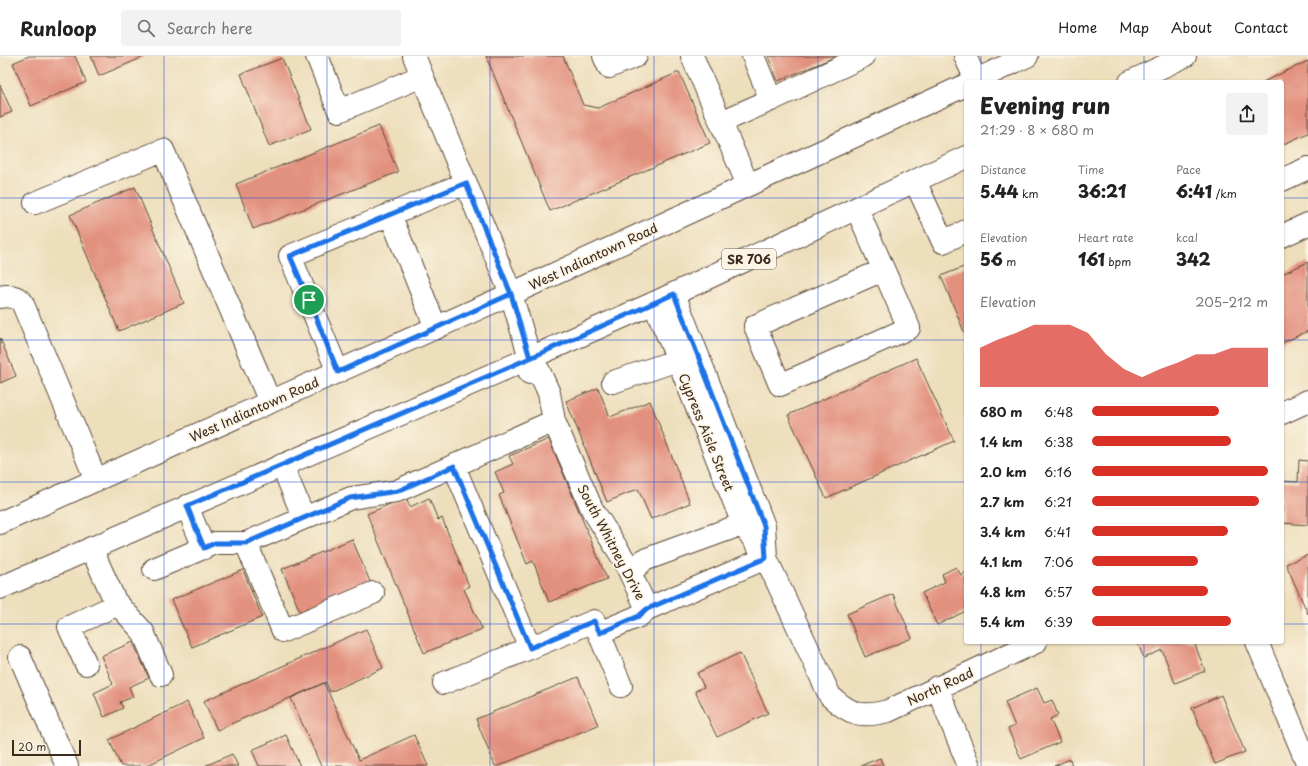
<!DOCTYPE html>
<html lang="en">
<head>
<meta charset="utf-8">
<style>
  :root { --surface:#fff; --page:#f2f2f2; --text:#222; --muted:#767676; --line:#e0e0e0; --accent:#d93025 }
  body { margin:0; font-family:"Playpen Sans",sans-serif; background:var(--page); color:var(--text); height:100vh; display:flex; flex-direction:column; font-size:15px; white-space:nowrap }
  * { box-sizing:border-box; margin:0 }
  p { font-size:13px; color:var(--muted) }
  .icon { flex:none; width:22px; height:22px; fill:none; stroke:currentColor; stroke-width:2; stroke-linecap:round; stroke-linejoin:round }
  .map { position:relative; flex:1; overflow:hidden }
  .side { position:absolute; left:964px; top:24px; width:320px; height:564px; display:flex; flex-direction:column; background:var(--surface); border-radius:4px; box-shadow:0 1px 3px #0004 }
  .side>* { flex:none }
  .scale { position:absolute; left:12px; bottom:10px; width:69px; box-sizing:border-box; padding-left:4px; border:2px solid #3b2a1e; border-top:0; font-size:11px; line-height:14px; white-space:nowrap; color:#3b2a1e; -webkit-text-stroke:3px #fcf5e5; paint-order:stroke }
  .pin { position:absolute; display:grid; place-items:center; width:34px; height:34px; color:#fff; margin:-17px; border:2px solid #fff; border-radius:50%; box-shadow:0 1px 4px #0007 }
  .round { display:grid; place-items:center; flex:none; width:42px; height:42px; border-radius:4px; background:var(--page) }
  .head { display:flex; align-items:center; justify-content:space-between; height:68px; padding:0 16px }
  h1 { font-size:22px; font-weight:800; line-height:30px }
  .metrics { display:grid; grid-template-columns:repeat(3,1fr); gap:6px; height:68px; padding:4px 16px }
  .metrics div { display:grid; align-content:center }
  .metrics b { font-size:17px; font-weight:800 }
  .metrics small { font-size:11px; font-weight:400 }
  .metrics p { font-size:11px }
  .chart { height:112px; padding:8px 16px }
  .chart p { display:flex; justify-content:space-between }
  .chart svg { width:100%; height:72px; margin-top:4px; fill:var(--accent); opacity:.7 }
  ul { padding:0 16px; list-style:none; font-size:13px }
  li { display:grid; grid-template-columns:64px 48px 1fr; align-items:center; height:30px }
  li i { height:10px; border-radius:5px; background:var(--accent) }
  header { display:flex; align-items:center; gap:24px; box-sizing:border-box; height:56px; padding:0 20px; background:var(--surface); border-bottom:1px solid var(--line) }
  header strong { font-size:19px }
  nav { display:flex; gap:22px; margin-inline-start:auto; font-size:14px }
  .search { width:280px; height:36px; background:var(--page); display:flex; align-items:center; gap:10px; box-sizing:border-box; padding:0 14px; border-radius:4px; color:var(--muted); font-size:15px }
  .map>svg:first-child { display:block }
  .building { fill:#e3917f }
  .lines { fill:none; stroke-linecap:round; stroke-linejoin:round }
  .minor-casing { stroke:#564536; stroke-width:24 }
  .major-casing { stroke:#564536; stroke-width:24 }
  .minor { stroke:#fff; stroke-width:22 }
  .major { stroke:#fff; stroke-width:22 }
  .route-casing { stroke:#fff; stroke-width:8 }
  .route { stroke:#1a73e8; stroke-width:5 }
  .grid { fill:none; stroke:#1d4ed8; stroke-width:1; stroke-opacity:0.55 }
  .labels { text-anchor:middle; dominant-baseline:central; stroke-width:3.5; stroke-linejoin:round; paint-order:stroke }
  .shield { fill:#fcf5e5; stroke:#75675a; stroke-width:1 }
  .shield-label { font-size:12px; font-weight:bold; fill:#3b2a1e }
  .street-label { font-size:13px; fill:#3b2a1e; stroke:#fcf5e5 }
</style>
</head>
<body>
<header>
<strong>Runloop</strong>
<div class="search"><svg class="icon" aria-label="search" viewBox="0 0 24 24"><circle cx="10" cy="10" r="6"/><path d="M15 15l6 6"/></svg>Search here</div>
<nav><a>Home</a><a>Map</a><a>About</a><a>Contact</a></nav>
</header>
<div class="map">
<svg width="1308" height="710" viewBox="0 0 1308 710">
  <rect width="100%" height="100%" fill="#fcf5e5"/>
  <filter id="ink" filterUnits="userSpaceOnUse"><feTurbulence type="fractalNoise" baseFrequency=".025" numOctaves="2"/><feDisplacementMap in="SourceGraphic" scale="8" xChannelSelector="R" yChannelSelector="G"/><feConvolveMatrix kernelMatrix="1 2 1 2 8 2 1 2 1" color-interpolation-filters="sRGB"/></filter>
  <filter id="wash" filterUnits="userSpaceOnUse"><feTurbulence type="fractalNoise" baseFrequency=".012" numOctaves="4" result="noise"/><feDisplacementMap in="SourceGraphic" scale="16" xChannelSelector="R" yChannelSelector="G"/><feGaussianBlur stdDeviation="0.9" result="paint"/><feColorMatrix in="noise" values="0 0 0 0 0 0 0 0 0 0 0 0 0 0 0 0 0 1.4 0 .05"/><feComposite in="paint" operator="in"/></filter>
  <g filter="url(#wash)">
    <rect width="100%" height="100%" fill="#eddebc"/>
    <g id="blocks">
      <path class="building" d="M29 0H75L86 26 31 50 13 7Z
        M91 0H146L99 20Z
        M486 0H563L583 49 598 52 679 16 710 87 550 155Z
        M768 0H837L778 25Z
        M282 2 311 73 269 90 241 18Z
        M1308 5V77L1282 89V26H1263Z
        M0 29 12 56 0 61Z
        M379 70 398 116 253 173 236 128Z
        M135 131 184 247 119 275 70 159Z
        M1308 206V275L1282 287V218Z
        M966 210V277L965 278 941 220Z
        M0 282 16 320 0 327Z
        M916 302 954 385 826 442 788 359Z
        M598 332 610 361 650 345 690 447 651 463 638 433 607 446 566 345Z
        M549 383 607 523 549 546 533 505 527 508 499 439 504 437 495 416 513 408 509 400Z
        M1299 404 1308 405V469L1282 467V425L1298 426Z
        M406 441 410 451 429 442 438 464 442 462 469 530 464 533 482 573 424 597 367 458Z
        M352 483 371 528 301 558 282 513Z
        M1308 499V558L1286 508Z
        M956 511 961 519 966 516V555L937 569 922 537 945 526 942 518Z
        M243 514 262 561 192 591 171 544Z
        M893 538 912 582 865 601 847 558Z
        M366 573 383 612 330 636 326 626 217 674 204 645Z
        M133 586 149 622 129 631 133 641 120 646 123 652 104 661 94 637 113 628 101 600Z
        M1137 586H1194L1205 615 1175 627 1162 594 1144 602Z
        M740 597 768 657 717 681 695 635 704 631 697 617Z
        M578 621 598 669 498 710H495L476 663Z
        M324 627 359 704 414 679 428 710H321L291 642Z
        M1037 632 1044 647 1052 644 1058 659 1050 663 1060 686 1021 703 1008 673 1015 670 1005 646Z
        M1221 639 1245 696 1215 708 1192 652Z
        M187 646 204 682 146 710H121L109 684Z
        M286 679 300 710H259L252 694Z
        M232 698 238 710H205Z
        M880 702 883 710H860Z
        M1070 703 1072 710H1054Z"/>
    </g>
  </g>
  <g filter="url(#ink)">
    <use href="#blocks" fill-opacity="0" stroke="#564536" stroke-width="1"/>
    <g class="lines">
      <g class="minor-casing">
        <path id="minor" d="M317 0 339 55 422 20
          M414 0 511 238 530 302V317
          M604 0 609 11 636 0
          M692 0 748 129
          M753 0 771 44
          M965 0 976 24
          M721 66 771 44 864 0
          M1282 124 1308 112
          M915 125 943 186 966 175
          M35 147 163 94 270 346
          M857 153 909 272 780 329 755 270 883 214
          M390 158 436 272
          M1282 180 1308 168
          M674 238 764 470 766 501
          M0 241C9 239 16 240 22 246L96 424
          M654 247 678 304 743 468 766 502 830 640C851 659 861 662 888 655L1036 586
          M530 302 539 315 549 337 554 365 592 453 623 502 647 553 766 502
          M338 316 290 200 466 127
          M613 326 678 304
          M1282 357 1308 345
          M282 409 304 462
          M454 410 530 592 594 565 621 630
          M187 450 204 492
          M246 487 283 575 373 537
          M91 492 117 549
          M154 513 215 487H246L351 442 397 435 554 365
          M630 517 644 504 743 468
          M599 577 639 560 647 553
          M1257 586 1308 709
          M20 601 67 710
          M86 608 69 571 118 548 143 576 161 619
          M444 627 530 592
          M937 631 969 710"/>
      </g>
      <g class="major-casing">
        <path id="major" d="M972 26 1027 0
          M1130 26 1185 0
          M0 467 511 238 966 29
          M0 532 530 302 654 247 966 101"/>
      </g>
      <use href="#minor" class="minor"/>
      <use href="#major" class="major"/>
    </g>
  </g>
  <g class="lines" filter="url(#ink)">
    <g class="route-casing">
      <path id="route" d="M309 244 338 316 511 238 530 302 187 450 204 492 215 487H246L350 442 398 435 454 410 530 592 594 565 600 577 639 560 647 553 766 502 764 470 674 238 530 302 511 238 466 127 290 200 309 244"/>
    </g>
    <use href="#route" class="route"/>
  </g>
  <path class="grid" d="M164 0V710M327 0V710M490 0V710M654 0V710M818 0V710M981 0V26M1144 0V26M0 142H966M1282 142H1308M0 284H966M1282 284H1308M0 426H966M1282 426H1308M0 568H966M1282 568H1308M981 586V710M1144 586V710"/>
  <g class="labels">
    <rect class="shield" x="722" y="193" width="54" height="20" rx="3"/>
    <g class="shield-label">
      <text x="749" y="203">SR 706</text>
    </g>
    <g class="street-label">
      <text transform="translate(593 200) rotate(-25)">West Indiantown Road</text>
      <text transform="translate(254 353) rotate(-24)">West Indiantown Road</text>
      <text transform="translate(707 376) rotate(68)">Cypress Aisle Street</text>
      <text transform="translate(612 486) rotate(62)">South Whitney Drive</text>
      <text transform="translate(940 630) rotate(-25)">North Road</text>
    </g>
  </g>
</svg>
<div class="scale">20 m</div>
<div class="pin" style="left:309px;top:244px;background:#1e9e55"><svg class="icon" aria-label="arrive" viewBox="0 0 24 24"><path d="M6 21V4h12l-3 4 3 4H6"/></svg></div>
<section class="side">
<div class="head"><div><h1>Evening run</h1><p>21:29 · 8 × 680 m</p></div><a class="round"><svg class="icon" aria-label="share" viewBox="0 0 24 24"><path d="M12 15V3M7 8l5-5 5 5M5 13v7h14v-7"/></svg></a></div>
<div class="metrics">
<div><p>Distance</p><b>5.44<small> km</small></b></div>
<div><p>Time</p><b>36:21</b></div>
<div><p>Pace</p><b>6:41<small> /km</small></b></div>
</div>
<div class="metrics">
<div><p>Elevation</p><b>56<small> m</small></b></div>
<div><p>Heart rate</p><b>161<small> bpm</small></b></div>
<div><p>kcal</p><b>342</b></div>
</div>
<div class="chart"><p><span>Elevation</span>205–212 m</p>
<svg viewBox="0 0 160 44" preserveAspectRatio="none"><path d="M0 44V20L10 15L20 11L30 6L40 6L50 6L60 11L70 24L80 33L90 38L100 33L110 29L120 24L130 24L140 20L150 20L160 20V44z"/></svg>
</div>
<ul>
<li><b>680 m</b>6:48<i style="width:72%"></i></li>
<li><b>1.4 km</b>6:38<i style="width:79%"></i></li>
<li><b>2.0 km</b>6:16<i style="width:100%"></i></li>
<li><b>2.7 km</b>6:21<i style="width:95%"></i></li>
<li><b>3.4 km</b>6:41<i style="width:77%"></i></li>
<li><b>4.1 km</b>7:06<i style="width:60%"></i></li>
<li><b>4.8 km</b>6:57<i style="width:66%"></i></li>
<li><b>5.4 km</b>6:39<i style="width:79%"></i></li>
</ul>
</section>
</div>
</body>
</html>
